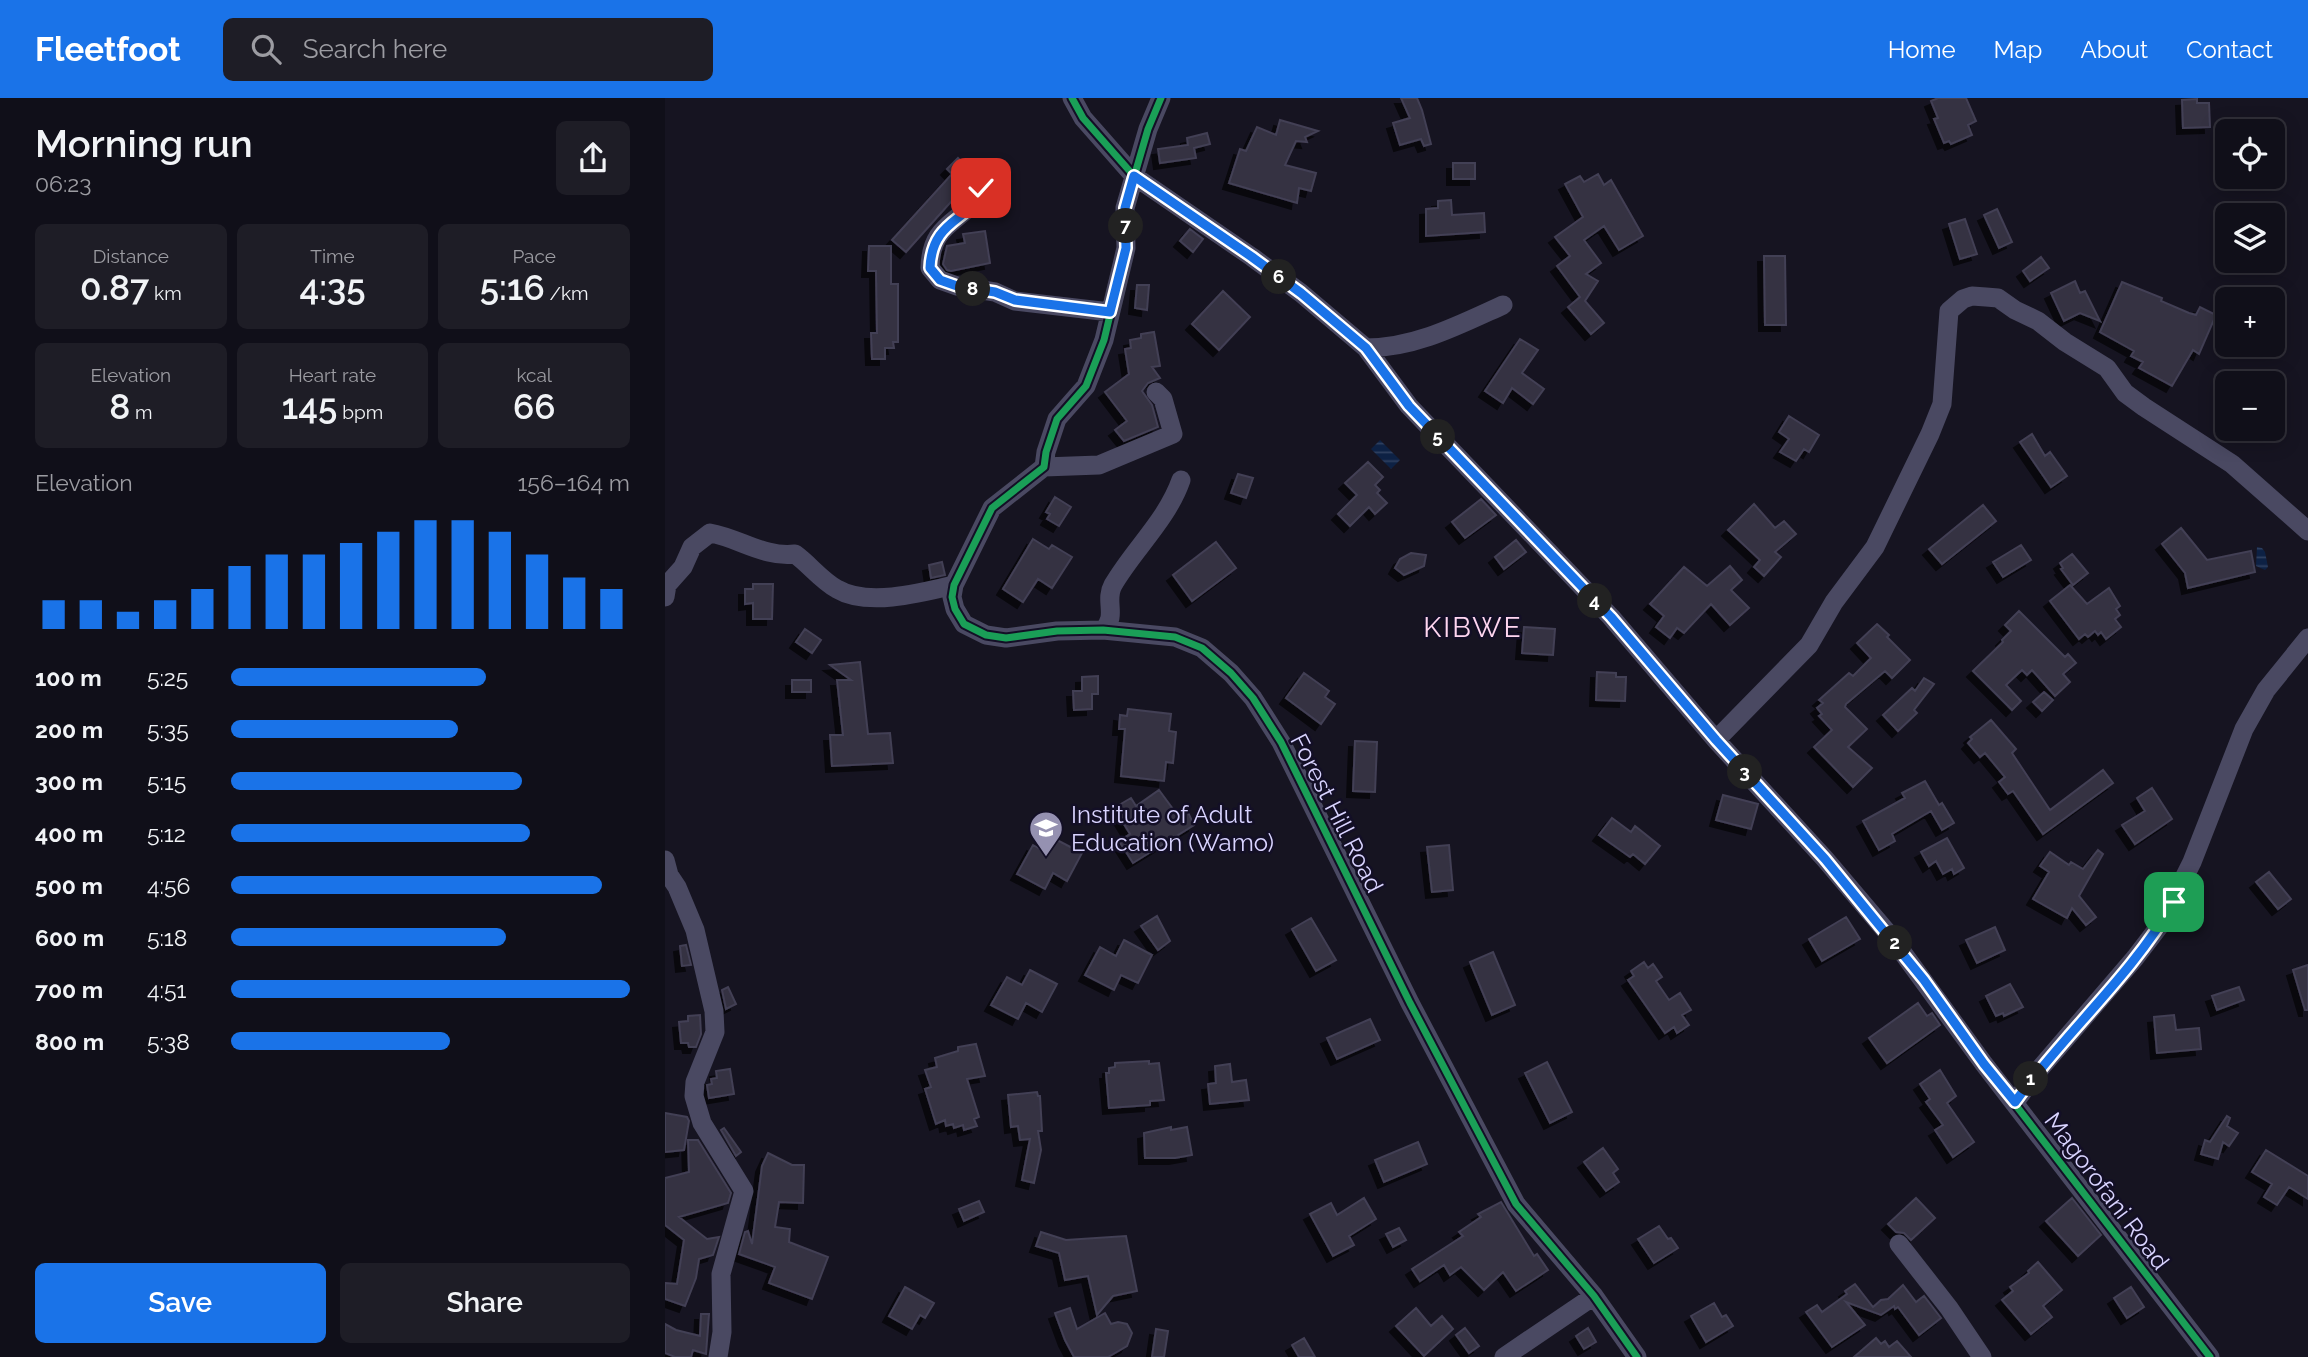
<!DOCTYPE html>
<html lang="en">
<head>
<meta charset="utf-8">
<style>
  :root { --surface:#100f19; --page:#1e1d26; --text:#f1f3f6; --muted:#9c9ca2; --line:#302f38; --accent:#1a73e8 }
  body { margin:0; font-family:Raleway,sans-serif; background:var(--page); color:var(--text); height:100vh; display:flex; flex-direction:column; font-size:26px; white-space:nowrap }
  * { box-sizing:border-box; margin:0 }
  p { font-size:23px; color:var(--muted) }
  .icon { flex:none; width:38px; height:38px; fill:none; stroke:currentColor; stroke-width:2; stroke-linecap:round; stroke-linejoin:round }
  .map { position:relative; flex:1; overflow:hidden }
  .details { display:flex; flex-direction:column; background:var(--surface); width:665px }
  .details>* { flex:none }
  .buttons { position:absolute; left:1550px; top:21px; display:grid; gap:14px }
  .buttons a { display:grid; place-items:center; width:70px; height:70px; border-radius:10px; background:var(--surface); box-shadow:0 4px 18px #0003,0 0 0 2px var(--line); font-size:35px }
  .pin { position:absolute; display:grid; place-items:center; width:60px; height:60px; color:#fff; margin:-30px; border-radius:14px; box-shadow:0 4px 10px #0006 }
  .km { position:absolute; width:35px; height:35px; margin:-18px; border-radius:50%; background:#222; color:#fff; font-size:19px; line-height:35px; text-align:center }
  .round { display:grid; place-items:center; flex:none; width:74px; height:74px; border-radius:10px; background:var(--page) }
  .summary { display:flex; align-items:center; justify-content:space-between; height:119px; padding:0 35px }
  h1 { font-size:38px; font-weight:600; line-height:52px }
  .figures { display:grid; grid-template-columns:repeat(3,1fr); gap:10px; height:119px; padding:7px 35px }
  .figures div { display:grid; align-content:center; border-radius:10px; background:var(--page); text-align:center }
  .figures b { font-size:35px; font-weight:600 }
  .figures small { font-size:19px; font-weight:400 }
  .figures p { font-size:19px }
  .chart { height:196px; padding:14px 35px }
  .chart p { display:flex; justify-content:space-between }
  .chart svg { width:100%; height:126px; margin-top:7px; stroke:var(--accent); stroke-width:6 }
  .cta { display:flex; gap:14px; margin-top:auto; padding:14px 35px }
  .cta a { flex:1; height:80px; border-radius:10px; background:var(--accent); color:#fff; font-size:28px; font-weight:600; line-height:80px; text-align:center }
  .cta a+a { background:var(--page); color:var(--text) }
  ul { padding:0 35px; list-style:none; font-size:23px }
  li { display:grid; grid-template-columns:112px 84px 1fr; align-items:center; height:52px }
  li i { height:18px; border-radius:9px; background:var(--accent) }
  header { display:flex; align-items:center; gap:42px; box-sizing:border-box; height:98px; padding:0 35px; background:var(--accent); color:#fff }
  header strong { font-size:33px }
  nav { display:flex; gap:38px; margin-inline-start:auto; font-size:24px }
  .search { width:490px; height:63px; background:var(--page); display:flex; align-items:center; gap:18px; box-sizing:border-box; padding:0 24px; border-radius:10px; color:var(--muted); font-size:26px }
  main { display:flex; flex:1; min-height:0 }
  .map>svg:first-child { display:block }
  .water { fill:url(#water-rules) }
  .building { fill:#343243; stroke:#433f54; stroke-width:2; filter:url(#shadow) }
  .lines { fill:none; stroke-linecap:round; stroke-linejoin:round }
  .minor { stroke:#4a4962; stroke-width:19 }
  .cycleway-casing { stroke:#130f26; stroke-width:11 }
  .cycleway { stroke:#1a9f57; stroke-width:7 }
  .route-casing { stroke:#fff; stroke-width:14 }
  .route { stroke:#1a73e8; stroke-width:9 }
  .labels { text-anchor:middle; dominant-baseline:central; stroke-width:5; stroke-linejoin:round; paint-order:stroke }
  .street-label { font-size:24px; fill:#d9d4ff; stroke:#130f26 }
  .poi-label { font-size:24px; fill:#d9d4ff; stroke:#130f26; text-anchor:start }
  .quarter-label { font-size:28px; letter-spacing:2px; fill:#ffd6f0; stroke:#130f26 }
</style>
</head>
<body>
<header>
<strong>Fleetfoot</strong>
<div class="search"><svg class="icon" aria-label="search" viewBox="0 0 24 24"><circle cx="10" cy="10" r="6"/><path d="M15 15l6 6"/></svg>Search here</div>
<nav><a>Home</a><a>Map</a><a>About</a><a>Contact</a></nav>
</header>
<main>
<section class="details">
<div class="summary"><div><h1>Morning run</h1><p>06:23</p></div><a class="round"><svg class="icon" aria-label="share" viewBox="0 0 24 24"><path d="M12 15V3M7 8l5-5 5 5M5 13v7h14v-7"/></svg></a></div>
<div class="figures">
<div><p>Distance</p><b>0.87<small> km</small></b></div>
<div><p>Time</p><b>4:35</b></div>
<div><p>Pace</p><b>5:16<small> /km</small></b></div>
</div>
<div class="figures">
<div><p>Elevation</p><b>8<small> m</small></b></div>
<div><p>Heart rate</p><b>145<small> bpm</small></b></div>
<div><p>kcal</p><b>66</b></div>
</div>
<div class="chart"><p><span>Elevation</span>156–164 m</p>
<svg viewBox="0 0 160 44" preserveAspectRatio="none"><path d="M5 44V34M15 44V34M25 44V38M35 44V34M45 44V30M55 44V22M65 44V18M75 44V18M85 44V14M95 44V10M105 44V6M115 44V6M125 44V10M135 44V18M145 44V26M155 44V30"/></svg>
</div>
<ul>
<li><b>100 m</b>5:25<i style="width:64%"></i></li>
<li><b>200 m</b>5:35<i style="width:57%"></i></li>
<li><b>300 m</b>5:15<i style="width:73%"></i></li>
<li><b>400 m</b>5:12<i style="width:75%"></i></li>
<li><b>500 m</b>4:56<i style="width:93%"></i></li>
<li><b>600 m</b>5:18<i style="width:69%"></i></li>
<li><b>700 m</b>4:51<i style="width:100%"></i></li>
<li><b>800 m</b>5:38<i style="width:55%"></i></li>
</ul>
<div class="cta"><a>Save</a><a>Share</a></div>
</section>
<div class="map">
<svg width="1643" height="1259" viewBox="0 0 1643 1259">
  <defs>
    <pattern id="water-rules" width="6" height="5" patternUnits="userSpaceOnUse" patternTransform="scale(1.75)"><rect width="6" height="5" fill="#0d2144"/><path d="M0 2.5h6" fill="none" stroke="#304060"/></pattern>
    <filter id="shadow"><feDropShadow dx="-6" dy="6" stdDeviation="0" flood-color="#0009"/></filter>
  </defs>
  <rect width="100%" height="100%" fill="#161421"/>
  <path class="water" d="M715 342 735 362 726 371 706 351Z
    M1592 449 1597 450 1600 454 1603 469 1600 472 1591 468Z"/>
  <path class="building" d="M736 0H752L757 12 766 46 759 48 756 41 735 47 728 25 745 20Z
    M1273 0H1301L1311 23 1303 27 1307 37 1286 46 1284 43 1279 45 1269 21 1273 20 1266 3Z
    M1532 1V5H1544L1545 29 1518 30 1517 2Z
    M615 22 653 33 640 39 642 44 631 43 620 67 651 75 646 93 634 90 632 105 564 85 575 51 581 53 592 29 611 37Z
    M542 35 545 46 529 50 531 60 495 65 493 51 523 47 522 40Z
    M293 60 310 77 241 154 227 142 287 76 282 71Z
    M788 65H810V81H788Z
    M933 76 939 87 946 82 978 138 954 152 939 128 919 142 936 165 921 176 933 183 920 203 939 225 926 236 903 209 915 199 892 168 905 158 890 139 918 119 900 86 915 78 919 84Z
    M786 102 787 117 819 115 820 134 761 138V111L773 110V103Z
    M1332 111 1347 144 1334 150 1319 117Z
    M1300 121 1312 156 1295 161 1284 126Z
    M525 131 538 141 528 154 515 143Z
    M320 133 325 165 286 173 282 172 278 166 282 148 300 145 298 136Z
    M204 148H226V186H233V244H228L229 250H220V261H207L206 235H212L211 173H203Z
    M1099 158H1120L1121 227H1100Z
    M1376 159 1384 170 1365 183 1358 173Z
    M1410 183 1415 195 1420 193 1435 223 1415 215 1399 223 1386 195Z
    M1457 184 1497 200 1496 203 1524 215 1531 217 1535 209 1551 217 1534 256 1528 252 1507 288 1474 270 1478 264 1466 258 1469 253 1435 234Z
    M472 187H484L482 212 470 210Z
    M558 193 585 219 554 252 527 226Z
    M489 234 495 268 487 269 495 280 483 285 477 293 487 307 493 329 459 343 450 332 462 323 440 294 464 276 460 251 466 250 465 242 476 240V236Z
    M855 241 873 252 857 275 879 291 868 306 847 290 838 305 820 293Z
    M1124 318 1154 337 1144 354 1139 351 1131 363 1115 354 1124 341 1114 334Z
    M1367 336 1380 358 1385 354 1402 378 1386 389 1355 344Z
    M703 364 718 379 710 387 715 392 712 395 722 405 710 416 704 409 685 428 673 416 692 397 680 385Z
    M573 376 588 380 581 400 566 395Z
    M390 399 406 409 394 428 382 421 385 416 381 414Z
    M816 401 831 417 800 440 787 424Z
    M1089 406 1110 430 1119 423 1131 436 1110 454 1116 459 1099 478 1089 469 1095 462 1063 432Z
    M1318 407 1331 423 1277 466 1264 451Z
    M1516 430 1542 462 1586 453 1590 474 1523 490 1520 475 1497 446Z
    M368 441 384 451 387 447 407 459 387 490 373 481 358 504 338 491Z
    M851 442 861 454 839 471 830 459Z
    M551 444 571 470 527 503 508 477Z
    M1356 447 1366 462 1338 479 1328 464Z
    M746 455 761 457 759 468 739 477 730 470 735 461Z
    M1407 456 1423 475 1408 487 1396 471 1398 470 1395 465Z
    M277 464 280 477 266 480 264 467Z
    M1065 468 1077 482 1066 492 1084 510 1065 527 1046 506 1019 535 1012 530 1005 540 991 529 999 518 985 506 1019 469 1042 488Z
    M88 486H108L107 521H88V505L80 506V491H88Z
    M1405 487 1422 506 1444 490 1455 508 1451 511 1455 517 1450 521 1456 529 1441 541 1436 534 1433 537 1430 533 1423 539 1420 536 1414 541 1385 503Z
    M1354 513 1400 559 1403 556 1411 565 1398 576 1405 584 1390 598 1367 572 1362 577 1357 572 1341 587 1356 603 1347 612 1308 573 1338 544 1337 542 1346 533 1340 527Z
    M1212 526 1224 537 1222 539 1245 562 1227 580 1220 573 1181 606 1180 609 1202 631 1183 649 1207 670 1188 689 1149 649 1167 632 1154 618 1157 616 1152 610 1158 605 1154 602 1184 575 1188 578 1206 560 1192 545Z
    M859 529 890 531 888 557 857 555Z
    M140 531 156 542 147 555 131 544Z
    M195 564 203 636 225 635 228 665 167 668 165 637H178L172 582H186L165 567Z
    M932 574 951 575V579H961L960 603 931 602Z
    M639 575 664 593 660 599 670 606 656 626 621 600Z
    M433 578V596H427V611L409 612 408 593H417V579Z
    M1259 580 1269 586 1249 612 1252 615 1233 633 1218 617 1247 590 1250 593Z
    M127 582H146V594H127Z
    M1379 594 1388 602 1377 613 1368 604Z
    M463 611 506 616 504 633 511 634 508 665 501 664 499 683 456 678 460 631H454L455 617 462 618Z
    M1326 622 1351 651 1347 655 1385 712 1438 672 1448 685 1378 736 1348 693 1343 696 1334 684 1340 679 1320 655 1315 659 1303 645 1307 641 1305 639Z
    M690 643 712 644 710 694 688 693Z
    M1260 683 1274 707 1277 705 1289 725 1277 732 1266 713 1227 736 1230 743 1214 752 1198 723 1240 700 1237 695Z
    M1487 690 1507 721 1470 746 1457 727 1480 713 1472 700Z
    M494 692 511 715 521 710 529 727 468 765 454 743 465 736 449 710 466 700 471 708Z
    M1058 697 1093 706 1086 731 1051 722Z
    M947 720 966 734 970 728 995 748 980 766 968 756 965 759 934 737Z
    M1282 740 1299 770 1289 776 1287 771 1278 776 1271 763 1264 768 1256 754Z
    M390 741 417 755 402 783 388 775 380 791 352 776 368 747 382 755Z
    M784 747 788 792 767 794 762 749Z
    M1433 752 1438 756 1414 798 1431 819 1421 827 1407 810 1402 820 1368 801 1384 774 1375 768 1385 754 1404 767 1406 764 1418 771Z
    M1604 774 1626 801 1613 811 1591 784Z
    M492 818 505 843 493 852 476 828Z
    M1181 819 1195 841 1157 863 1144 841Z
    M646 820 671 862 651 873 627 831Z
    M1330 829 1340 852 1312 865 1301 842Z
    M459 842 487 857 473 885 456 877 449 892 420 877 435 849 451 858Z
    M21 847 26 867 17 868 15 848Z
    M828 854 850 907 827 917 805 864Z
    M979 864 983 870 988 866 997 879 991 883 1004 902 1015 895 1026 912 1017 917 1024 927 1012 935 1009 929 1000 935 963 882 969 878 966 873Z
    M1643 867V912H1640L1628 872Z
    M365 872 392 886 377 914 361 905 353 921 326 907 342 879 357 887Z
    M1345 886 1358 909 1339 918 1338 915 1331 918 1321 898Z
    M63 889 71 906 61 911 57 892Z
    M1574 889 1579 902 1552 912 1547 898Z
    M1253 905 1262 918 1267 915 1275 927 1222 965 1204 940Z
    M35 917 36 936 31 949H24L23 945H16L14 924 23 923V918Z
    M1509 917 1511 932 1534 930 1536 951 1492 955 1489 919Z
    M705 921 715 942 672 961 662 940Z
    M311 946 320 978 302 981 314 1019 309 1021 312 1028 299 1032 298 1027 289 1030 288 1026 281 1028 280 1022 271 1026 260 991 266 989 260 972 272 969 270 960 293 953V949Z
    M484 963V966L494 965 499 1002 485 1003V1007L444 1010 441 975H444V970L450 969V965Z
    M882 964 907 1014 885 1025 860 975Z
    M565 966 567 984 581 982 584 1002 545 1006 543 986 551 985 550 968Z
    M65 971 69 996 44 1000 42 987 47 986 46 981 52 980 51 973Z
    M1275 972 1291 998 1282 1005 1309 1044 1288 1059 1270 1032 1278 1027 1261 1004 1265 1001 1255 986Z
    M372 994 373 998H375L377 1033H373L376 1052 369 1085 357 1082 365 1041 355 1042 353 1028 346 1029 343 997Z
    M0 1015 22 1019 24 1023 19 1052 0 1054Z
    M1562 1018 1565 1020 1562 1028 1573 1035 1564 1048 1558 1044 1553 1061 1536 1056 1540 1042 1545 1044Z
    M506 1029V1032L522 1029 527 1057 510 1060H480L479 1035Z
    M59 1030 76 1054 71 1058 56 1032Z
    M23 1042H33L66 1095 63 1105 14 1119 42 1141 54 1139 48 1157 34 1161 31 1180 20 1208 0 1201V1185L12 1186 19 1142 0 1127V1080L24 1074Z
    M753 1044 762 1066 719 1084 710 1062Z
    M938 1050 953 1071 948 1075 954 1084 941 1093 919 1064Z
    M1601 1052 1643 1078V1101L1624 1089 1612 1107 1599 1099 1607 1086 1587 1074Z
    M103 1055 127 1067H139L138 1105 114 1104 110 1129 125 1131 124 1144 163 1159 147 1201 104 1185 110 1169 74 1156 80 1134 83 1133 87 1146 97 1068Z
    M699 1100 711 1121 684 1138 689 1147 668 1158 645 1116 666 1105 672 1117Z
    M1251 1100 1270 1120 1246 1142 1239 1135 1231 1134 1223 1126Z
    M1407 1100 1436 1137 1413 1158 1381 1123Z
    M314 1103 319 1114 299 1123 294 1111Z
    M836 1104 869 1158 872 1156 883 1172 851 1193 838 1174 819 1192 796 1169 785 1177 779 1167 755 1183 747 1171 798 1138 794 1134 816 1119 813 1116Z
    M994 1128 1003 1141 1006 1140 1013 1150 989 1165 973 1141Z
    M734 1130 741 1142 728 1149 721 1136Z
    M376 1134 401 1142 461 1138 472 1193 448 1198 432 1217 423 1178 400 1182 394 1155 371 1148Z
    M1373 1164 1397 1192 1378 1208 1387 1219 1366 1236 1337 1202 1348 1193 1345 1189 1364 1175 1363 1173Z
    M1190 1186 1208 1209 1216 1202 1223 1201 1238 1187 1251 1204 1259 1198 1276 1220 1254 1237 1233 1209 1230 1211 1229 1208 1216 1217 1181 1204 1200 1227 1167 1249 1141 1214 1152 1207 1157 1214 1182 1196 1180 1193Z
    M240 1189 269 1205 260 1220 255 1217 247 1231 224 1218Z
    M1466 1189 1479 1209 1462 1220 1449 1200Z
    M1049 1205 1057 1219 1061 1217 1068 1228 1041 1244 1026 1218Z
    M405 1210 412 1231 440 1215 446 1226 453 1224 462 1226 467 1235 462 1248 443 1259H409L400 1242 390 1215Z
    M751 1210 766 1228 777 1218 788 1231 759 1258 731 1228Z
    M36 1216H44L41 1256 28 1252 26 1259H10L0 1255V1226L11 1232 35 1238Z
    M800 1230 814 1248 804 1255 791 1237Z
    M923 1230 931 1244 919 1251 911 1238Z
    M491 1231 503 1233 499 1259H487Z
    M639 1240 650 1259H634L627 1247Z
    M1211 1240 1216 1246 1220 1243 1224 1249 1232 1243 1246 1259H1189Z"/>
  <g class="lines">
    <path class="minor" d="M407 0 418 20 469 78 587 159 636 195 701 250 744 308 946 519 1051 642 1160 761 1227 840 1319 966 1545 1259
      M496 0 483 31 460 110 461 150 439 242 421 288 392 321 381 354 379 369 327 410 289 487 287 499 290 511 299 526 321 537 341 540 392 533 438 532 510 539 537 550 566 575 588 600 616 644 745 905 851 1106 929 1198 972 1259
      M333 72C329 78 324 82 319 88 315 92 315 97 312 102 288 127 266 129 265 170L275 182 292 188 330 194 350 203 445 214
      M701 250C750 250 794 227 838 207
      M379 369 434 367 508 336 498 301 491 294
      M0 499 2 487 18 469 27 449 45 435C74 440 100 460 130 456 145 467 156 482 172 491 202 509 256 495 289 487
      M438 532C453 518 439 503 448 487 469 451 502 422 516 382
      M1051 642 1144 547 1169 504 1210 449 1265 336 1277 306 1284 213 1298 201 1307 198 1321 199 1333 200 1350 212 1373 223 1400 244 1442 270 1460 295 1479 309 1567 366 1643 433
      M0 762 4 777 12 789 30 832 49 913 50 934 30 984 29 998 37 1025 79 1093 56 1176 57 1234 53 1259
      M1350 1004 1372 974 1470 860 1496 826 1527 764 1579 631 1601 592 1643 540
      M1234 1146 1284 1210 1317 1259
      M839 1259 929 1198"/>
    <g class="cycleway-casing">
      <path id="cycleway" d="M407 0 418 20 469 78 587 159 636 195 701 250 744 308 946 519 1051 642 1160 761 1227 840 1319 966 1545 1259
        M496 0 483 31 460 110 461 150 439 242 421 288 392 321 381 354 379 369 327 410 289 487 287 499 290 511 299 526 321 537 341 540 392 533 438 532 510 539 537 550 566 575 588 600 616 644 745 905 851 1106 929 1198 972 1259"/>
    </g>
    <use href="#cycleway" class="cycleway"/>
  </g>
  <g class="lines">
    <g class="route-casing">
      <path id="route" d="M316 90C310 123 267 118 265 170L275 182 292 188 330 194 350 202 445 214 461 150 460 110 469 78 587 159 636 195 701 250 744 308 946 519 1051 642 1160 761 1259 882 1319 966 1350 1004C1400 935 1466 878 1509 804"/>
    </g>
    <use href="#route" class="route"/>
  </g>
  <defs>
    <g id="university-pin" transform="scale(1.75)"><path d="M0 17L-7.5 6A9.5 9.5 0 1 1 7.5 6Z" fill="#9591b1" stroke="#130f26"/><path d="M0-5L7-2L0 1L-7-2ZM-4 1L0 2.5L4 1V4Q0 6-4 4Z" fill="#fff"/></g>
  </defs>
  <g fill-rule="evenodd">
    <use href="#university-pin" x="381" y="730"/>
  </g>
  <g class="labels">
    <g class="street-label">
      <text transform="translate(672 715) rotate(63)">Forest Hill Road</text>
      <text transform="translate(1442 1093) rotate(53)">Magorofani Road</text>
    </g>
    <g class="poi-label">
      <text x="406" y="716">Institute of Adult<tspan x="406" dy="28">Education (Wamo)</tspan></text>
    </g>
    <g class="quarter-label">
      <text x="808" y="529">KIBWE</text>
    </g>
  </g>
</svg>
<div class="buttons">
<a><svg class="icon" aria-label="locate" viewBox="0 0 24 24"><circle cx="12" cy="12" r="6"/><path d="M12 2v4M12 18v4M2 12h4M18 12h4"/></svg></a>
<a><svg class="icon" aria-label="layers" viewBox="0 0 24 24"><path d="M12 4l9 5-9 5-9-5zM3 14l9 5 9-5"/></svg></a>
<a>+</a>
<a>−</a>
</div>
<div class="pin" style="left:1509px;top:804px;background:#1e9e55"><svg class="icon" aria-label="arrive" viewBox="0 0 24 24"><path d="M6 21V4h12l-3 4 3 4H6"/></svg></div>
<div class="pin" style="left:316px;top:90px;background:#d93025"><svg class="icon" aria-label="check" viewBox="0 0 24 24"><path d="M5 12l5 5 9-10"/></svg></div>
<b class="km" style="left:1366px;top:981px">1</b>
<b class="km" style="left:1230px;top:845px">2</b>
<b class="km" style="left:1080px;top:674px">3</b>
<b class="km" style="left:930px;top:503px">4</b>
<b class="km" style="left:773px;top:339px">5</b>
<b class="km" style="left:614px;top:179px">6</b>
<b class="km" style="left:461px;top:128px">7</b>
<b class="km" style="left:308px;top:191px">8</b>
</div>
</main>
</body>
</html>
